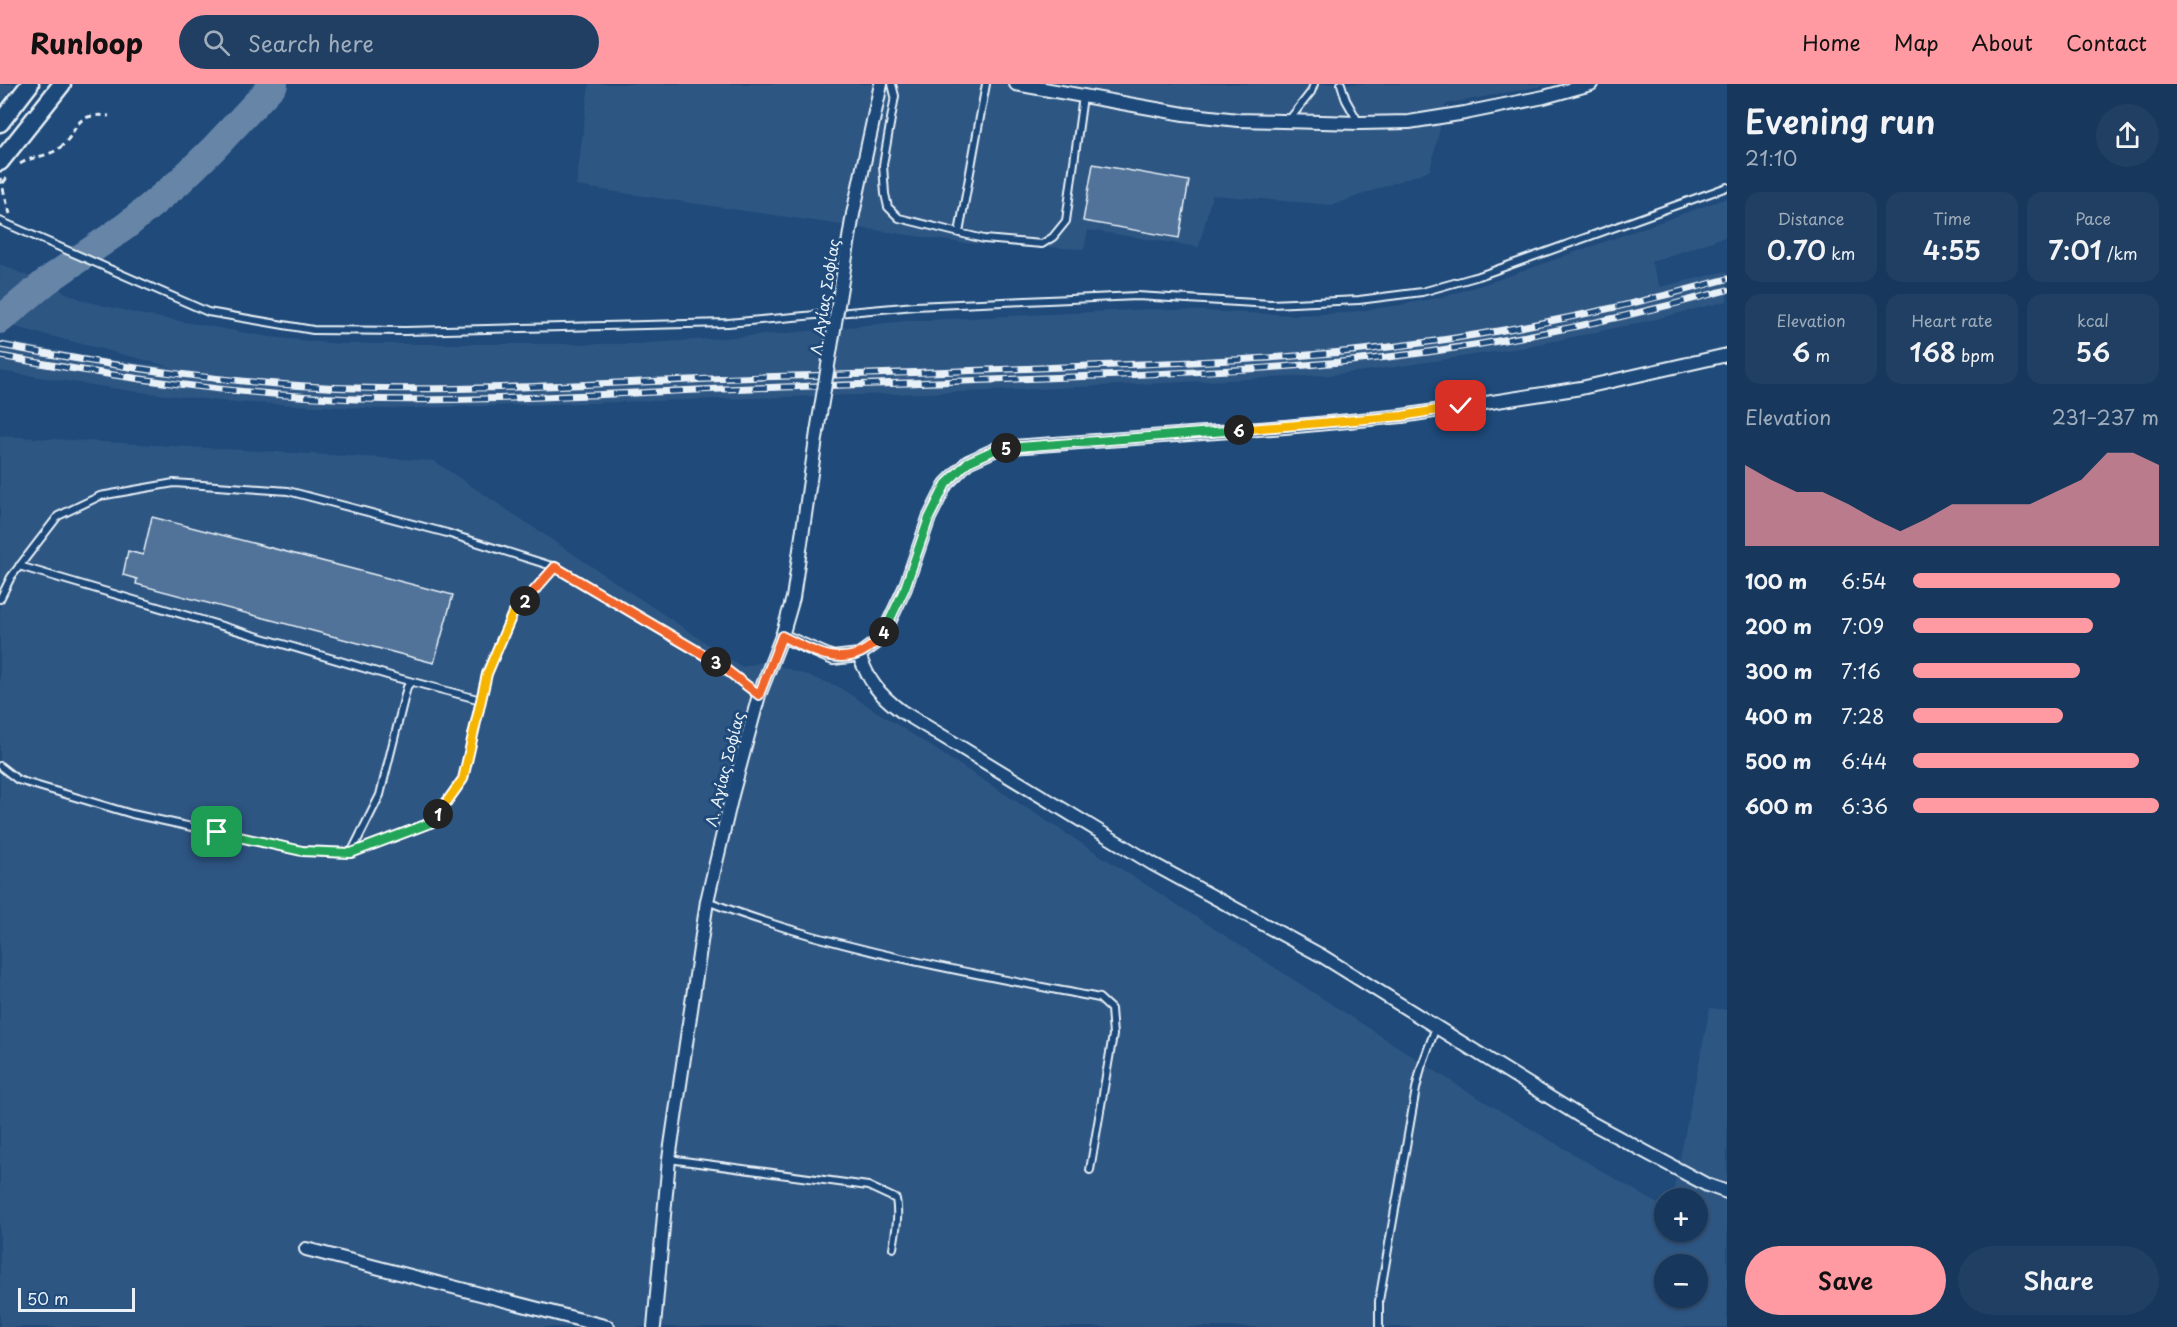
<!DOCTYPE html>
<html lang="en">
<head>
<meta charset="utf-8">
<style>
  :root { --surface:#17385c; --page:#203f62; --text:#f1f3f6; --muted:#9eacbb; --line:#365272; --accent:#ff9aa2 }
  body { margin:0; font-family:"Playpen Sans",sans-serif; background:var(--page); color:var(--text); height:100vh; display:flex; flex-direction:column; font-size:22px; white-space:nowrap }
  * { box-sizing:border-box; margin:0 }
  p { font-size:20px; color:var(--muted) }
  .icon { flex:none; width:33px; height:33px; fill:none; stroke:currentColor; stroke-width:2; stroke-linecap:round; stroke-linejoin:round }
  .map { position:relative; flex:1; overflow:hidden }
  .drawer { display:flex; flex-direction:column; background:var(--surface); width:450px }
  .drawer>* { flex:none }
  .tools { position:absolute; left:1654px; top:1104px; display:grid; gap:12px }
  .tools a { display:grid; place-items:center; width:54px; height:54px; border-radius:50%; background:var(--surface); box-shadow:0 2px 4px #0004,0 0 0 2px var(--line); font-size:30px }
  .scale { position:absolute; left:18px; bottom:15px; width:117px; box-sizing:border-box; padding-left:6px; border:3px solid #e8f1f8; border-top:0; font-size:16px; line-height:21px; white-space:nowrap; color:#e8f1f8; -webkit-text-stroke:4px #1f4a7a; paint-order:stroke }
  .pin { position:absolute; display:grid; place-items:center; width:51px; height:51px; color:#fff; margin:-26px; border-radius:12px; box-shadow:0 3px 9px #0006 }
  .km { position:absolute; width:30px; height:30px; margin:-15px; border-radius:50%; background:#222; color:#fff; font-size:16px; line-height:30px; text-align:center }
  .round { display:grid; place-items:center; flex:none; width:63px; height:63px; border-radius:32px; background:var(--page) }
  .headline { display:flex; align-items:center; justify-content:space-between; height:102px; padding:0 18px }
  h1 { font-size:33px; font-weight:600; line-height:45px }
  .stats { display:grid; grid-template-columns:repeat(3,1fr); gap:9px; height:102px; padding:6px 18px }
  .stats div { display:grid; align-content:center; border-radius:15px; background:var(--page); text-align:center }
  .stats b { font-size:26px; font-weight:600 }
  .stats small { font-size:16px; font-weight:400 }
  .stats p { font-size:16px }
  .chart { height:168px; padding:12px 18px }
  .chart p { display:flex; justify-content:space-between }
  .chart svg { width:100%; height:108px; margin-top:6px; fill:var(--accent); opacity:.7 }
  .action { display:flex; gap:12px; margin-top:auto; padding:12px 18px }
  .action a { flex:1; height:69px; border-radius:36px; background:var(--accent); color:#111; font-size:24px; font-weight:600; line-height:69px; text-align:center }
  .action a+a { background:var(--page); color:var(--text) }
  ul { padding:0 18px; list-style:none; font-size:20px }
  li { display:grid; grid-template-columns:96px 72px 1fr; align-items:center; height:45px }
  li i { height:15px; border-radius:8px; background:var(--accent) }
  header { display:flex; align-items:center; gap:36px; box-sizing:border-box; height:84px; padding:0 30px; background:var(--accent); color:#111 }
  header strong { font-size:28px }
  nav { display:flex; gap:33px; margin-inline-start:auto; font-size:21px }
  .search { width:420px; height:54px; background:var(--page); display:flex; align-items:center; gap:15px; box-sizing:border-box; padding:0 21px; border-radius:33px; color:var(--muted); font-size:22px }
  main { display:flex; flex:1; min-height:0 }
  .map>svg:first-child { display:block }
  .built { fill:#2e5683; fill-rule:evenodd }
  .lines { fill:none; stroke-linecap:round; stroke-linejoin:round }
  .river { stroke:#6685a7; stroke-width:28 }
  .building { fill:#517399; stroke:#e8f1f8; stroke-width:1.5 }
  .service-casing { stroke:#e8f1f8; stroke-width:10 }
  .minor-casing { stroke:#e8f1f8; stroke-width:16 }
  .tertiary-casing { stroke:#e8f1f8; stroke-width:21 }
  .path { stroke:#e8f1f8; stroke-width:3; stroke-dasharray:6 4.5; stroke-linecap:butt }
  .service { stroke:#1f4a7a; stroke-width:6 }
  .minor { stroke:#1f4a7a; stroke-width:12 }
  .tertiary { stroke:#1f4a7a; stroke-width:16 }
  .rail-casing { stroke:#e8f1f8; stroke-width:7 }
  .rail { stroke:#1f4a7a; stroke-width:4.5; stroke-dasharray:14; stroke-linecap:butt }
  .minor-bridge-casing { stroke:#e8f1f8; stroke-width:16; stroke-linecap:butt }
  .minor-bridge { stroke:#1f4a7a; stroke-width:12 }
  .split-1-casing { stroke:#fff; stroke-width:12 }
  .split-2-casing { stroke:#fff; stroke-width:12 }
  .split-3-casing { stroke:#fff; stroke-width:12 }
  .split-4-casing { stroke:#fff; stroke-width:12 }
  .split-5-casing { stroke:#fff; stroke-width:12 }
  .split-6-casing { stroke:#fff; stroke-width:12 }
  .split-7-casing { stroke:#fff; stroke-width:12 }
  .split-1 { stroke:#22a559; stroke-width:8 }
  .split-2 { stroke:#f5b400; stroke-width:8 }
  .split-3 { stroke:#f0652b; stroke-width:8 }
  .split-4 { stroke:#f0652b; stroke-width:8 }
  .split-5 { stroke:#22a559; stroke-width:8 }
  .split-6 { stroke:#22a559; stroke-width:8 }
  .split-7 { stroke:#f5b400; stroke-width:8 }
  .labels { text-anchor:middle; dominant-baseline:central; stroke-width:6; stroke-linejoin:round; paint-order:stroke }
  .street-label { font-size:15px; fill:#e8f1f8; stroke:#1f4a7a }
</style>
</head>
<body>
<header>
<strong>Runloop</strong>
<div class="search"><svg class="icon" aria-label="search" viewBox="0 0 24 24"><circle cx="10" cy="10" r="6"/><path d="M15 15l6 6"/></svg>Search here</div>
<nav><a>Home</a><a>Map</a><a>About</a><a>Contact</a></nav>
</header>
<main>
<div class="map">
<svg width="1727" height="1243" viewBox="0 0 1727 1243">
  <rect width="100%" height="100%" fill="#1f4a7a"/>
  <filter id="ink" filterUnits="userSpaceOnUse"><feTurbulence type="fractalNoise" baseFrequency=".0167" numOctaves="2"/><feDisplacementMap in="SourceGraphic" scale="12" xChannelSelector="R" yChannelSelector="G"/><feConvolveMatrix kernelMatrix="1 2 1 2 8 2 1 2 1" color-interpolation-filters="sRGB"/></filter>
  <g filter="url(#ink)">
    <path class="built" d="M0 0H15L0 19Z
      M589 0H1553L1446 20 1430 86 1333 121 1212 111 1199 163 1088 146 1084 165 963 159 576 102Z
      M1727 114V152L1651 178 1660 203 1727 187V217L1652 236 1526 263 1381 285 1330 291 991 307 385 325 230 318 131 307 0 287V256L105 275 172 283 0 239V180L85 217 139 230 270 253 339 260H636L779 250 906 237 1153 225 1294 231 1345 229 1400 221 1446 212 1500 195Z
      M0 352 434 377 742 583 766 577 837 602 1465 1006 1665 1124V1148H1698V1114H1672L1710 924 1727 926V1243H0ZM1665 1180H1698V1214H1665Z"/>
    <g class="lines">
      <path class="river" d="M0 236 47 197 126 142 178 99 213 65 274 0"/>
    </g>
    <path class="building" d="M1093 80 1189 97 1179 154 1083 137Z
      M152 433 453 511 434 579 136 500 137 495 123 491 128 467 143 471Z"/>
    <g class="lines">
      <g class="service-casing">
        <path id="service" d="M892 0 895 12 883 81 885 110 888 123 899 134 984 155 1042 160 1053 153 1066 137 1083 12
          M1341 0 1346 16 1359 39
          M1289 36 1311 8 1314 0
          M0 137 208 228 313 246 405 247 728 239 915 222 1137 212 1271 220 1359 216 1422 208 1479 192 1727 103
          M959 149 986 0
          M19 482 394 593 481 616
          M0 515 11 493 58 432 100 412 174 399 288 407 447 449 555 483 720 581 759 611
          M0 682 18 696 132 730 302 767 351 769 433 738 463 695 487 589 512 531 555 483
          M351 769 380 711 407 603 411 598
          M707 817C833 866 967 888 1099 914L1111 925 1113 951 1090 1086
          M669 1075 868 1102 896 1115C899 1131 896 1147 893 1164
          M1379 1243V1217L1416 1005 1421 984 1436 943"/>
      </g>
      <g class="minor-casing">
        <path id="minor" d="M1016 0 1184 30 1238 36 1360 39 1409 38 1465 29 1544 13 1591 0
          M853 130 881 0
          M782 552 833 574 859 571 881 555 905 504 929 434 946 400 968 378 999 364 1285 343 1402 332 1581 304 1727 271
          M859 571C869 597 878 610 901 627L1153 780 1322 872 1586 1036 1707 1101 1727 1108
          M306 1165 608 1243
          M654 1243 669 1075 707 817 732 711 759 611 782 552 793 514 817 348"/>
      </g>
      <g class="tertiary-casing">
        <path id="tertiary" d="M0 39 30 0
          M0 78 62 0"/>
      </g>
      <path class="path" d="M20 80C30 73 44 73 55 67 81 52 68 27 109 32
        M0 94 10 130
        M3 99 9 91"/>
      <use href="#service" class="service"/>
      <use href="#minor" class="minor"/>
      <use href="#tertiary" class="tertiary"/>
      <g class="rail-casing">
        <path id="rail" d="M0 261C117 283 236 301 355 304 501 308 646 296 792 292 891 290 989 286 1088 282 1202 278 1315 274 1428 258 1529 244 1629 222 1727 195
          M0 272C117 293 236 311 355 315 498 319 640 307 783 303 888 300 992 296 1097 292 1208 288 1318 283 1428 268 1529 254 1629 233 1727 206"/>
      </g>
      <use href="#rail" class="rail"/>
      <g class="minor-bridge-casing">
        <path id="minor-bridge" d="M817 348 853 130"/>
      </g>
      <use href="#minor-bridge" class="minor-bridge"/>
    </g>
  </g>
  <g class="lines" filter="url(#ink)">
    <g class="split-1-casing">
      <path id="split-1" d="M217 748 302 767 351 769 433 738 438 730"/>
    </g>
    <g class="split-2-casing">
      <path id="split-2" d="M438 730 463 695 487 590 512 531 525 517"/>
    </g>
    <g class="split-3-casing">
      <path id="split-3" d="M525 517 555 483 716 578"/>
    </g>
    <g class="split-4-casing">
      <path id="split-4" d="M716 578 759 611 782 552C808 565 840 584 867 565 875 560 880 556 884 548"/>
    </g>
    <g class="split-5-casing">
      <path id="split-5" d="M884 548 905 504 929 434 946 400 968 378 999 364H1006"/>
    </g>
    <g class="split-6-casing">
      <path id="split-6" d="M1006 364 1239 346"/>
    </g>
    <g class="split-7-casing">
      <path id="split-7" d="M1239 346 1402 332 1461 322"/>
    </g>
    <use href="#split-1" class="split-1"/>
    <use href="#split-2" class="split-2"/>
    <use href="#split-3" class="split-3"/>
    <use href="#split-4" class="split-4"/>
    <use href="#split-5" class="split-5"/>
    <use href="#split-6" class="split-6"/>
    <use href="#split-7" class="split-7"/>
  </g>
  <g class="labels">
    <g class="street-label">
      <text transform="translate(824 213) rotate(-81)">Λ. Αγίας Σοφίας</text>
      <text transform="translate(724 685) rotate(-76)">Λ. Αγίας Σοφίας</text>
    </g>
  </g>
</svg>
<div class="tools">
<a>+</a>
<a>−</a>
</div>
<div class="scale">50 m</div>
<div class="pin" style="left:217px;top:748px;background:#1e9e55"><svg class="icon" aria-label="arrive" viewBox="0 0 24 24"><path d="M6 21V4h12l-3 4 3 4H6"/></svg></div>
<div class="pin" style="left:1461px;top:322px;background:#d93025"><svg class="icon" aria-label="check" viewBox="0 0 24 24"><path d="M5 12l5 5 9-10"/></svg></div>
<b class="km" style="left:438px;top:730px">1</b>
<b class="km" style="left:525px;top:517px">2</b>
<b class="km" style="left:716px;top:578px">3</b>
<b class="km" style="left:884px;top:548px">4</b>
<b class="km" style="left:1006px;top:364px">5</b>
<b class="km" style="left:1239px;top:346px">6</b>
</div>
<section class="drawer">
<div class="headline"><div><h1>Evening run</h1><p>21:10</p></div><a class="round"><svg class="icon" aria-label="share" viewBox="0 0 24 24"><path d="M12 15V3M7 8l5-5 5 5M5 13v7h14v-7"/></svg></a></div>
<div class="stats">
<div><p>Distance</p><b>0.70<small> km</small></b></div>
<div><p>Time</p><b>4:55</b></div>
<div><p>Pace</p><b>7:01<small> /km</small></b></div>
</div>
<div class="stats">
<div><p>Elevation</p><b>6<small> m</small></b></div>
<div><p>Heart rate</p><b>168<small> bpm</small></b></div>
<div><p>kcal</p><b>56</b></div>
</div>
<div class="chart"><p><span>Elevation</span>231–237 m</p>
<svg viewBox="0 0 160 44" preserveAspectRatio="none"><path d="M0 44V11L10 17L20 22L30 22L40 27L50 33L60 38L70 33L80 27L90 27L100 27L110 27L120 22L130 17L140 6L150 6L160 11V44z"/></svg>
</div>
<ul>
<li><b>100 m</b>6:54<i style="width:84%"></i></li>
<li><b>200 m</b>7:09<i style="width:73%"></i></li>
<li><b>300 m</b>7:16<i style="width:68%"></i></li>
<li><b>400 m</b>7:28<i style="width:61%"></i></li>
<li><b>500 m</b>6:44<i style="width:92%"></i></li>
<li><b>600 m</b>6:36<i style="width:100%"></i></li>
</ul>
<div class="action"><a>Save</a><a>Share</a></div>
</section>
</main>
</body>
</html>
